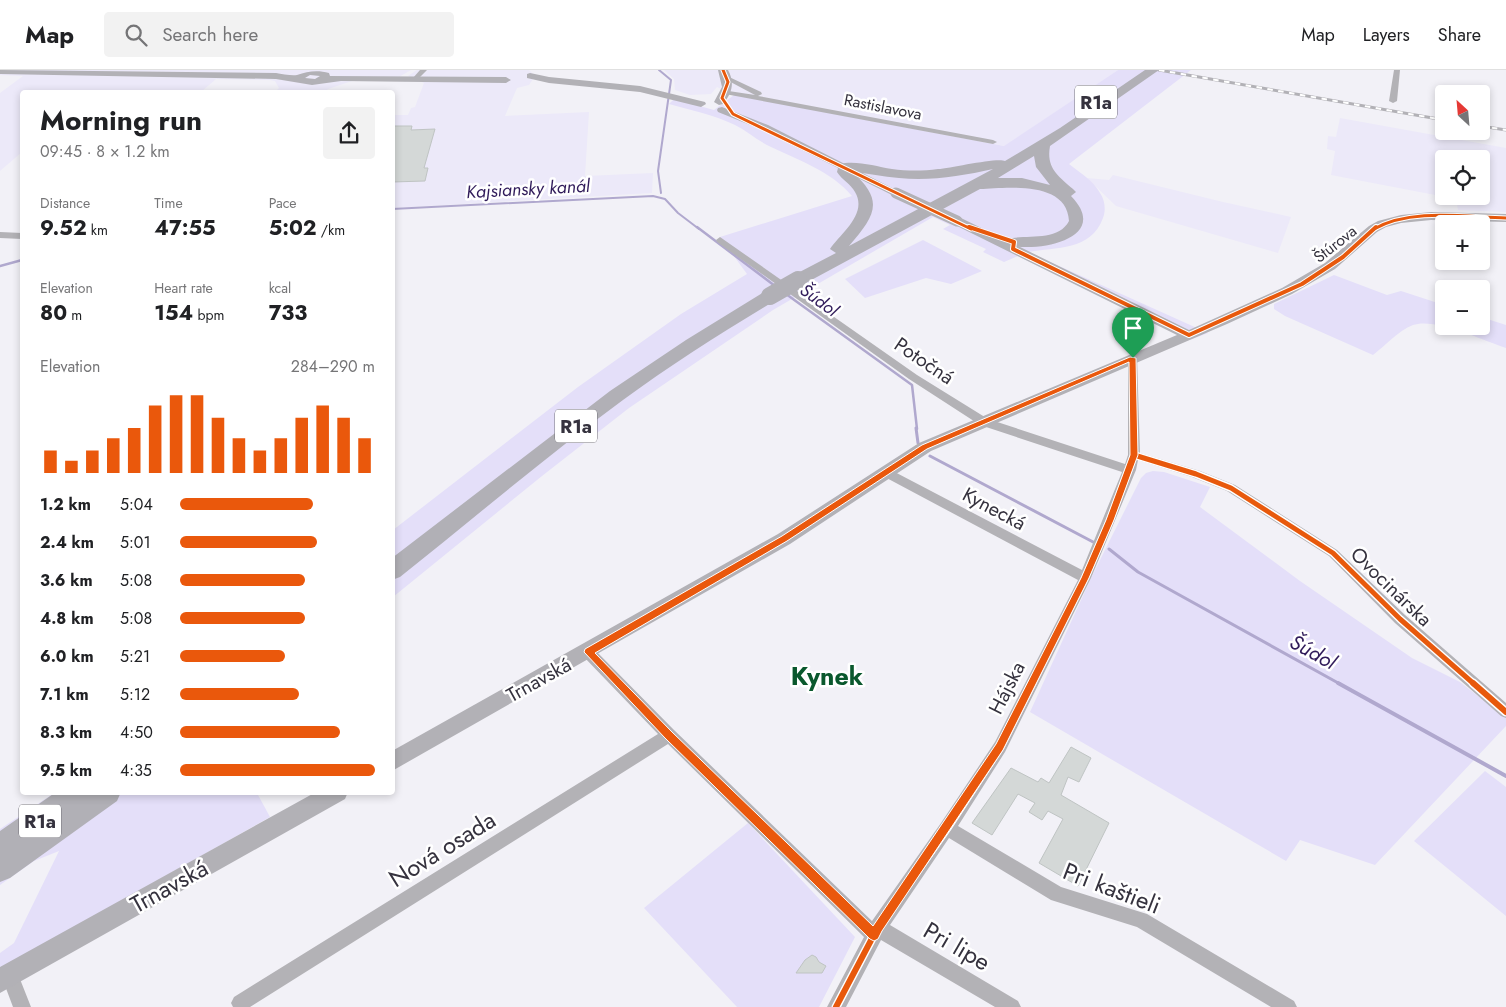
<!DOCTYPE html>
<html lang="en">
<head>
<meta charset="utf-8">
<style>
  :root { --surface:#fff; --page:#f2f2f2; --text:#202124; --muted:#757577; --line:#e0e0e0; --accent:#ea580c }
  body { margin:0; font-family:Jost,sans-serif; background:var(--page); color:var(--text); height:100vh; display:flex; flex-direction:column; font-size:19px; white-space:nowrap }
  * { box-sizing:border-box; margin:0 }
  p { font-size:16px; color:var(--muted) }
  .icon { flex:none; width:28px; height:28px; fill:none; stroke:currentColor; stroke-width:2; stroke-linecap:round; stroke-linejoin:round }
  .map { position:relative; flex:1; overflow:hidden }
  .details { position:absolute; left:20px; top:20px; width:375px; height:705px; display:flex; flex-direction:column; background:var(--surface); border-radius:5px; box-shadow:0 2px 8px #0003 }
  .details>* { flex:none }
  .needle { width:32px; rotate:334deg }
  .controls { position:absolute; left:1435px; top:15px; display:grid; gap:10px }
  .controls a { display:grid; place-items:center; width:55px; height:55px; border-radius:5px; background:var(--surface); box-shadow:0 2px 8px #0003; font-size:25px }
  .pin { position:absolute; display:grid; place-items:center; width:42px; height:42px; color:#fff; margin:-51px -21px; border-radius:50% 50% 50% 0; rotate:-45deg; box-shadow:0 0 5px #0007 }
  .pin .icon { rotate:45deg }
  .round { display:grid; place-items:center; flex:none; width:52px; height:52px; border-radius:5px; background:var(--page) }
  .summary { display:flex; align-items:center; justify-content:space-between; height:85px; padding:0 20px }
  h1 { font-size:28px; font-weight:700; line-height:38px }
  .figures { display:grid; grid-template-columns:repeat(3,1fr); gap:8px; height:85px; padding:5px 20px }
  .figures div { display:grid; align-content:center }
  .figures b { font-size:21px; font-weight:700 }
  .figures small { font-size:14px; font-weight:400 }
  .figures p { font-size:14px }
  .chart { height:140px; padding:10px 20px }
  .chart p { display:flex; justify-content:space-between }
  .chart svg { width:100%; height:90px; margin-top:5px; stroke:var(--accent); stroke-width:6 }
  ul { padding:0 20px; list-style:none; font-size:16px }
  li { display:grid; grid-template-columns:80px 60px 1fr; align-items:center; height:38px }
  li i { height:12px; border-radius:6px; background:var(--accent) }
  header { display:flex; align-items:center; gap:30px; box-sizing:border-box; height:70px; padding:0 25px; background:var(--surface); border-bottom:1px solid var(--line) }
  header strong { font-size:24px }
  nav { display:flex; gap:28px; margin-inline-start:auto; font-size:18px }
  .search { width:350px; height:45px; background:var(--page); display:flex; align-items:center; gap:12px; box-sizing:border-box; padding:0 18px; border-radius:5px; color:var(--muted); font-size:19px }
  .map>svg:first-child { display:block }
  .built { fill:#ece9f9; fill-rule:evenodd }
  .green { fill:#e4dff9 }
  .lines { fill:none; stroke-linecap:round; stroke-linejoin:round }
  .stream-far3 { stroke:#b0a8ce; stroke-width:2 }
  .stream-far2 { stroke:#b0a8ce; stroke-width:2.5 }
  .stream-far1 { stroke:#b0a8ce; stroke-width:3 }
  .stream { stroke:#b0a8ce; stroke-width:4 }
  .building { fill:#d4d8d7; stroke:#bfc4c3 }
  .street { fill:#b3b2b6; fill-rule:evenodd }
  .secondary { fill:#b2b1b6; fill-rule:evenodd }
  .highway { fill:#b1b0b6; fill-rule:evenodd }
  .rail-casing { stroke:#b2b1b6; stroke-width:3 }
  .rail { stroke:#fff; stroke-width:2; stroke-dasharray:5.5; stroke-linecap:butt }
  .secondary-bridge { stroke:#b2b1b6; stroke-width:11 }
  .highway-bridge { stroke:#b1b0b6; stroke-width:18 }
  .cycleway-far3-casing { stroke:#fff; stroke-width:5 }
  .cycleway-far2-casing { stroke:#fff; stroke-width:6 }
  .cycleway-far1-casing { stroke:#fff; stroke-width:8 }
  .cycleway-casing { stroke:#fff; stroke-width:9 }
  .cycleway-far3 { stroke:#e8590c; stroke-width:3 }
  .cycleway-far2 { stroke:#e8590c; stroke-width:4 }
  .cycleway-far1 { stroke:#e8590c; stroke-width:5 }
  .cycleway { stroke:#e8590c; stroke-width:6 }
  .route { fill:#ea580c; stroke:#fff; fill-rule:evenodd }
  .labels { text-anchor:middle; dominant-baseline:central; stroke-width:5; stroke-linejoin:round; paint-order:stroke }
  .far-street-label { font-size:16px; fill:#35323e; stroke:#fff }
  .far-water-label { font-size:18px; font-style:italic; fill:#301b5a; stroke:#fff }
  .shield { fill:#fff; stroke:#727078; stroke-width:1 }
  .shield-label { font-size:19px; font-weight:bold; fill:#35323e }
  .street-label { font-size:20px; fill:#35323e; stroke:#fff }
  .water-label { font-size:21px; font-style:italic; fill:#301b5a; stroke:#fff }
  .near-street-label { font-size:24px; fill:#35323e; stroke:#fff }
  .district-label { font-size:25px; font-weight:bold; fill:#0a582d; stroke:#fff }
</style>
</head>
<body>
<header>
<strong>Map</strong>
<div class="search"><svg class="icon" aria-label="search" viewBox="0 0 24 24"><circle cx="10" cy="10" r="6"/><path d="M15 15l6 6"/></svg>Search here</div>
<nav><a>Map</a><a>Layers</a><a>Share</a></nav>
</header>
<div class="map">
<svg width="1506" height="937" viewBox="0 0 1506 937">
  <rect width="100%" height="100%" fill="#f2f1f7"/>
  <path class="built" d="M0 0H411L392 11 355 10 328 19 325 22H275L279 18 275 11 270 10 216 9 201 22H22V82L0 101V23L23 6 0 5Z
    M417 0H529L535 6 529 15 517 18 505 46 589 42 585 106 653 103 652 123 393 138 392 45H408L411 38 415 37 424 13 408 6Z
    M664 0H1118L1005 76 734 25 717 17 711 24 690 25 675 20 674 9Z
    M1340 48 1506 78V142L1458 140 1456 129 1331 105 1335 81 1327 79 1328 66 1336 67ZM1444 89H1481V126H1444Z
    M1113 105 1223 132 1291 147 1278 183 1116 136 1087 108 1109 110Z"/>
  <path class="green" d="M1118 0H1191L1069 94C1080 103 1093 110 1100 123 1105 130 1106 140 1103 148 1091 181 1056 177 1028 182L1208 263 1190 270 1018 186 1004 192 983 182 986 179 943 159 950 155 933 147 773 240 629 338 542 406 393 527V460L578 317 681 244 747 204 720 167 852 126C831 101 800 91 771 77 758 71 747 61 735 55 714 45 691 40 669 34L674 29 714 40 734 25 1004 76Z
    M923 170 982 201 951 214 926 208 865 228 845 209Z
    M1334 205 1387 225 1401 221 1444 235V256H1481V247L1506 255V278C1485 271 1434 247 1413 255 1398 261 1386 275 1373 285L1285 246 1274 239V234Z
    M1153 401 1164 402 1210 417 1200 437 1300 511 1412 588 1460 612 1506 648V656L1375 795 1300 770 1286 791 1030 642 1092 506 1141 408 1146 403Z
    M1485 701 1506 717V846L1414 771Z
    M54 723H257L270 747 0 899V883L14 873 59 781 34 791 0 815V759Z
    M748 753 855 867 819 937H737L644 838Z"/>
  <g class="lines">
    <path class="stream-far3" d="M659 0 671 10 658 101 661 123
      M392 139 653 126 665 129 678 143 699 159"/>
    <path class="stream-far2" d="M697 157 775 216
      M0 196 22 190
      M786 224 912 315 917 359"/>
    <path class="stream-far1" d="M916 358 918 373
      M930 386 1095 473
      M1109 479 1138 502 1340 614"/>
    <path class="stream" d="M1338 613 1506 706"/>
  </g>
  <path class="building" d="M392 56H412L411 60 435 59 424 98H428L425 111 392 112Z
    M1071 677 1091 688 1079 712 1068 707 1061 725 1109 753 1078 816 1039 793 1063 749 1048 741 1042 750 1029 742 1035 733 1018 724 992 765 972 753 1011 698 1038 712 1041 708 1049 713Z
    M812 885 816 887 819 892 826 896 822 903H796L805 890Z"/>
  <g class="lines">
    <path class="street" d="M420 0H427L417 10H413V8Z
      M1394 0H1400L1397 31 1393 33 1389 31Z
      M727 6 761 22 762 24 758 26 993 70 997 72 993 74 725 24 721 22 722 20 755 25 725 9 723 8Z
      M0 162 22 163V169L0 168Z
      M720 167 917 305 988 349 1125 394 1128 385V288L1129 286H1137L1140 383 1200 401 1235 415 1337 480 1405 545 1506 633V648L1501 646 1395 553 1329 486 1227 421 1192 407 1138 390 1136 400 1091 508 1005 682 958 756 1061 817 1147 844 1294 931 1297 937H1271L1137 857 1051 830 949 768 890 855 1018 931 1021 937H995L881 870 846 937H827L864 867 668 674 250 937H233L231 933 234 927 658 664 583 586 581 582 583 578 588 576 593 578 674 660 872 851 941 753 995 672 1078 510 881 405 879 402 885 398 889 399 1082 500 1122 402 980 355 909 309 717 172 716 170Z
      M10 896 16 899 31 937H13L1 905 4 899Z"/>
    <path class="secondary" d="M0 0 276 3C282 4 292 6 297 5 308 1 318 0 329 3L330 6 506 7 511 10 506 13 341 11 312 15 276 9 0 4ZM310 5 320 6 315 9 305 8Z
      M718 0H728C735 13 732 23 723 34L719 35 714 32 722 17Z
      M530 3 549 7 640 16 705 32 706 34 701 37 640 22 549 13 527 8V4Z
      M722 37 768 55 902 123 896 127 760 59 718 42 717 40 718 38Z
      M1431 142 1506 144V152L1431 150 1401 153 1386 157 1377 162 1335 199 1292 224 1227 254 931 381 790 474 392 701V681L778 464 919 373 1177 265 953 154 951 151 953 148H961L1189 260 1282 218 1325 193 1369 156 1378 151 1401 145Z
      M316 722H348L345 729 0 923V897Z"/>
    <path class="highway" d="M1145 0H1159L1050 76C1046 98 1058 106 1073 119L1076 122 1071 126C1112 168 1039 183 1008 175L1006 172 1008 169C1027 164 1058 172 1069 151 1067 110 1006 118 980 119L804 214H792L790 210 792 206 836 183 830 179C841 163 868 144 855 122 851 114 842 110 837 102L839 94C856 90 875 96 892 99 907 101 923 101 938 99 951 98 998 87 1005 91L1060 58ZM1034 86 1036 97 1050 115 1022 108H998ZM993 99 849 176C874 147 886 131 852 102 868 103 883 107 899 108 931 111 962 106 993 99Z
      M770 221 776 222 779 226 776 230C724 261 672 294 623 330 547 386 474 448 400 507L392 510V488L610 321 686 270 764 222Z
      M56 722H121L117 731 10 808 0 812V761Z"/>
    <g class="rail-casing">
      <path id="rail" d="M1159 0 1444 50
        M1481 56 1506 60"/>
    </g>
    <use href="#rail" class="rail"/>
    <path class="secondary-bridge" d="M896 123 957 151"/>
    <path class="highway-bridge" d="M770 226 798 210"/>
    <g class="cycleway-far3-casing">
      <path id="cycleway-far3" d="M723 0 728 12 722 28 733 44 971 159
        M1374 159C1411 138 1464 147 1506 148"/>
    </g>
    <g class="cycleway-far2-casing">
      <path id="cycleway-far2" d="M969 157 1014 172 1013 179 1189 265 1302 214 1343 187 1376 157"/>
    </g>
    <g class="cycleway-far1-casing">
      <path id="cycleway-far1" d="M1032 614 1085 508 1110 450 1134 385 1196 404 1231 418 1333 483 1400 549 1474 614"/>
    </g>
    <g class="cycleway-casing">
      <path id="cycleway" d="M1473 613 1506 642
        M836 937 878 857 947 758 1000 677 1032 613"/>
    </g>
    <use href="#cycleway-far3" class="cycleway-far3"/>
    <use href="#cycleway-far2" class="cycleway-far2"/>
    <use href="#cycleway-far1" class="cycleway-far1"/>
    <use href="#cycleway" class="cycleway"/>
  </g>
  <path class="route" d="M1130 287 1136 288 1138 385 1114 450 1089 508 1003 680 882 861 878 869 874 871 870 869 665 668 584 582 585 579 782 466 922 375ZM1129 292 1130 385 1106 450 1081 508 996 674 873 856 672 662 595 583 787 471 927 379Z"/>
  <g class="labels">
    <g class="far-street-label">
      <text transform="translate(883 37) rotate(11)">Rastislavova</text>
      <text transform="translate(1335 174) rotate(-38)">Štúrova</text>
    </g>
    <g class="far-water-label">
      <text transform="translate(528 119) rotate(-3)">Kajsiansky kanál</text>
      <text transform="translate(819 230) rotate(36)">Šúdol</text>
    </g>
    <g class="shield">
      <rect x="1075" y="15.5" width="42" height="33" rx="4"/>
      <rect x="555" y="339.5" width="42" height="33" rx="4"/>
      <rect x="19" y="734.5" width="42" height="33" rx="4"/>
    </g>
    <g class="shield-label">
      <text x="1096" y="32">R1a</text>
      <text x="576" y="356">R1a</text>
      <text x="40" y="751">R1a</text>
    </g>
    <g class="street-label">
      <text transform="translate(924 291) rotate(34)">Potočná</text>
      <text transform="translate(994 439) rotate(28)">Kynecká</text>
      <text transform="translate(1391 517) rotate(44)">Ovocinárska</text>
      <text transform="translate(539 610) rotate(-29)">Trnavská</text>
      <text transform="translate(1007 618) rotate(-63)">Hájska</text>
    </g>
    <g class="water-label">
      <text transform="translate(1313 582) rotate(29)">Šúdol</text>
    </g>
    <g class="near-street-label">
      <text transform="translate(442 779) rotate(-32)">Nová osada</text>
      <text transform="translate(169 816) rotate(-29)">Trnavská</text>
      <text transform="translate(1112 818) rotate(21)">Pri kaštieli</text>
      <text transform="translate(957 876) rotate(30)">Pri lipe</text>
    </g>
    <g class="district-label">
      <text x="827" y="606">Kynek</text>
    </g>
  </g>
</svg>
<div class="controls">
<a><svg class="needle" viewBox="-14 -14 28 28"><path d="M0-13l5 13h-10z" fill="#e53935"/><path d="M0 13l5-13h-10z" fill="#757577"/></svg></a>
<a><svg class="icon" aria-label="locate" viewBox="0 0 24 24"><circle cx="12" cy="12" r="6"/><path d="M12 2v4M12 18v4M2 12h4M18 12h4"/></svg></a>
<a>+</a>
<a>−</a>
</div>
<div class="pin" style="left:1133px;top:288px;background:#1e9e55"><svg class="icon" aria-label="arrive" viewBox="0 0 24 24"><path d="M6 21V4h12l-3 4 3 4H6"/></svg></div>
<section class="details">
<div class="summary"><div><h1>Morning run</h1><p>09:45 · 8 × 1.2 km</p></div><a class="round"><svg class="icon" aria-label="share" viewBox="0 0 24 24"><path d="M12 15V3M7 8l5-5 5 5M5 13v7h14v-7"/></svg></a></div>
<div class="figures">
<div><p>Distance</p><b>9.52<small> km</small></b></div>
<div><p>Time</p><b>47:55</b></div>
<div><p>Pace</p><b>5:02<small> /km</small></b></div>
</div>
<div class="figures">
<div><p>Elevation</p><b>80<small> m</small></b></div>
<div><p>Heart rate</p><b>154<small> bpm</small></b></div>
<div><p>kcal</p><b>733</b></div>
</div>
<div class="chart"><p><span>Elevation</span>284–290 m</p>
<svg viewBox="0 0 160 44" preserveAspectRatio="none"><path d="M5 44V33M15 44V38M25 44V33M35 44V27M45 44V22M55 44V11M65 44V6M75 44V6M85 44V17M95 44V27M105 44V33M115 44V27M125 44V17M135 44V11M145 44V17M155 44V27"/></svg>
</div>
<ul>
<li><b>1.2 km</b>5:04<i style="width:68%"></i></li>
<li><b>2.4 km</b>5:01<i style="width:70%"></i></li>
<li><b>3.6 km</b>5:08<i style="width:64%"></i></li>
<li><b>4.8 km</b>5:08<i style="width:64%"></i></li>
<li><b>6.0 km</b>5:21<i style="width:54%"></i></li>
<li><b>7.1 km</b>5:12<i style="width:61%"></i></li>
<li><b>8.3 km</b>4:50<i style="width:82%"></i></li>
<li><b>9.5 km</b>4:35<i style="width:100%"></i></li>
</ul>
</section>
</div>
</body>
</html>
